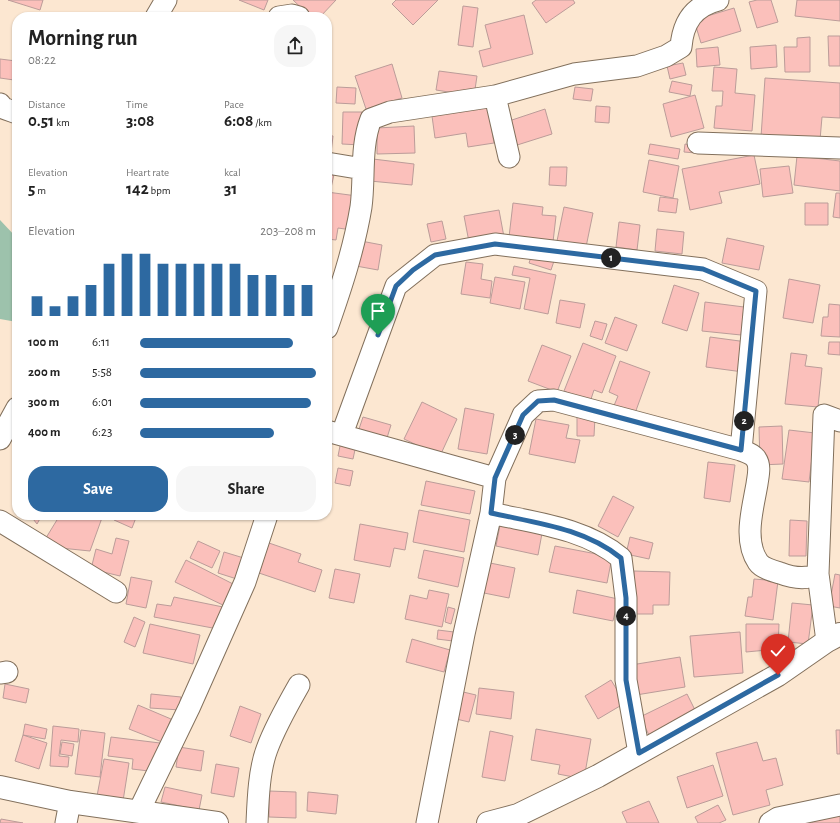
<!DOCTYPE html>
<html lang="en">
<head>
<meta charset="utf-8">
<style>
  :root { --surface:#fff; --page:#f6f6f6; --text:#222; --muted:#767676; --accent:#2d69a1 }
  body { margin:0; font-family:"Alegreya Sans",sans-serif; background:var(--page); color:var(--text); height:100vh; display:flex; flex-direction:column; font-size:15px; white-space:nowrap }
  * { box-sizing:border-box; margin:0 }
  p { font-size:13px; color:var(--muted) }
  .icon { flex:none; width:22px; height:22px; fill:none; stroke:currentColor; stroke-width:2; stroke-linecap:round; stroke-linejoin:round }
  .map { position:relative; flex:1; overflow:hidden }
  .sheet { position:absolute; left:12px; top:12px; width:320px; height:508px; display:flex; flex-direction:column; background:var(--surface); border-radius:16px; box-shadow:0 1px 3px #0004 }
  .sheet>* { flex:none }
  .pin { position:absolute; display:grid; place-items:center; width:34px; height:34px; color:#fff; margin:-41px -17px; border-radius:50% 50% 50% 0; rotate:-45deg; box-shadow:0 0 4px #0007 }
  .pin .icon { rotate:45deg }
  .km { position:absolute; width:20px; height:20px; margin:-10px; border-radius:50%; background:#222; color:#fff; font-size:11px; line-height:20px; text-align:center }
  .round { display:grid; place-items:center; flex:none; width:42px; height:42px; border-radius:16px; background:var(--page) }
  .overview { display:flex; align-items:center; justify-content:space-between; height:68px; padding:0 16px }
  h1 { font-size:22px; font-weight:700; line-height:30px }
  .metrics { display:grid; grid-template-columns:repeat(3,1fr); gap:6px; height:68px; padding:4px 16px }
  .metrics div { display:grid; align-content:center }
  .metrics b { font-size:17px; font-weight:700 }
  .metrics small { font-size:11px; font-weight:400 }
  .metrics p { font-size:11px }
  .chart { height:112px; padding:8px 16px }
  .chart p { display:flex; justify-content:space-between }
  .chart svg { width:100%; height:72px; margin-top:4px; stroke:var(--accent); stroke-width:6 }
  .primary-button { display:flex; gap:8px; margin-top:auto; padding:8px 16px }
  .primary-button a { flex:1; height:46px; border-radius:16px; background:var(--accent); color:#fff; font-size:16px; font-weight:700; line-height:46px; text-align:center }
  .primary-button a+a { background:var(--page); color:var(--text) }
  ul { padding:0 16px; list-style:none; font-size:13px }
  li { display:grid; grid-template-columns:64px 48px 1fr; align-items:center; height:30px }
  li i { height:10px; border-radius:5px; background:var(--accent) }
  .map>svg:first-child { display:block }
  .green { fill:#9dc2ac }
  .building { fill:#fbc0bb; stroke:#bb9c99 }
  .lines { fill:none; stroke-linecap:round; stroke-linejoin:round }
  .minor-casing { stroke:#82705c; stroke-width:23 }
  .major-casing { stroke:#82705c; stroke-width:24 }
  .minor { stroke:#fff; stroke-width:21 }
  .major { stroke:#fff; stroke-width:22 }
  .route-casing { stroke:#fff; stroke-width:8 }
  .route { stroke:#2d69a1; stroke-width:5 }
</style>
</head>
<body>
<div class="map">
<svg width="840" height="823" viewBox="0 0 840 823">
  <rect width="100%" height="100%" fill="#fce7d1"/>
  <path class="green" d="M0 220 16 237 17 322 0 319Z"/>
  <path class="building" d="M8 0H43L40 10Z
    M239 0H268L264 10Z
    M293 0H336L320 17H311Z
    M396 0H438L413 25 392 4Z
    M536 0H573L575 3 546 23 532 3Z
    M757 0H771L778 22 757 28 749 2Z
    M797 0H840V21L795 16Z
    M463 6 478 8 473 47 458 45Z
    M734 8 741 31 701 43 694 20Z
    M524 15 533 54 483 67 479 51 491 48 485 25Z
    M828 36H840V66H829Z
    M810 37V72H785L784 47H797V38Z
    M776 45 777 67 751 69 750 47Z
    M718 47 720 65 697 67 696 49Z
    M0 59 16 61 14 80 0 78Z
    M683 63 686 75 670 79 667 66Z
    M392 64 402 98 366 109 355 76Z
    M714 67 737 69 735 93 755 95 752 131 714 128 716 106H722L723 91H712Z
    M439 71 477 76 474 96 436 90Z
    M765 78 840 83V118L822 117 820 140 761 137Z
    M672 81 692 85 690 96 669 92Z
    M337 87 356 88 355 104 336 103Z
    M575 87 593 89 591 101 573 99Z
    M695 95 704 128 671 137 663 104Z
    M596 106 610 107 609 123 595 122Z
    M488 107 494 143 468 147 466 133 435 138 432 116Z
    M545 109 552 134 514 146 506 122Z
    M343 112H362L361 145 342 144Z
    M414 126 415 153 377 154V128Z
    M327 135 333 136 331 153 327 152Z
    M650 144 680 149 678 159 648 154Z
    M685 144 697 146 696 153 684 152Z
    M754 155 760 184 719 192 722 203 690 210 682 169Z
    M797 156 840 161V191L794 185Z
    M373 159 414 164 412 185 370 181Z
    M649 160 679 166 673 198 643 192Z
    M789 166 793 193 763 197 760 169Z
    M550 167H567L566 186 549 185Z
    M327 169 335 170 331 188 327 187Z
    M327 192 357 196 352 230 338 228 336 240 327 239Z
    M836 193H840V218L833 217Z
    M660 197 678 199 676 213 658 211Z
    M513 203 543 207 542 215 556 216 553 242 509 237Z
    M805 203H828V225H805Z
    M564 207 593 213 586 247 557 241Z
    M499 210 504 237 469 242 464 216Z
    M442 221 446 239 431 242 427 224Z
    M619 222 640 225 637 250 616 247Z
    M657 229 684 232 682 254 655 251Z
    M727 238 764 246 759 270 722 263Z
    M361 241 382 245 378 270 356 266Z
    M532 254 554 261 551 270 529 263Z
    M466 262 483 264 481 279 492 281 490 298 461 294Z
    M514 266 556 275 548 314 524 309 530 278 512 275Z
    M495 277 525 282 520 309 490 303Z
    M789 279 820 285 813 323 783 318Z
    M674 285 699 293 687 331 662 323Z
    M560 300 585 304 580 328 556 323Z
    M705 302 744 307 741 335 702 331Z
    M829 304 840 305V337L821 336 823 317H828Z
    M615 317 637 325 627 351 605 343Z
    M595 321 607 324 602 340 590 336Z
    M710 337 747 342 743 372 706 367Z
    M829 342H840V355L828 354Z
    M583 343 616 356 602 393 594 390 590 402 564 391Z
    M542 345 571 356 557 392 528 381Z
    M791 353 807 355 805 366 822 368 818 407 785 404Z
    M620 361 650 372 634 416 613 408 618 396 609 392Z
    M422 402 457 419 440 456 404 439Z
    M465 408 494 414 487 454 458 449Z
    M577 416 595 417 594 436H577Z
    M363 417 391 425 386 441 358 432Z
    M536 419 569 425 566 438 580 440 575 463 529 454Z
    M782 426 783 464 760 465 759 427Z
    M789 430 815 433 809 482 782 479Z
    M341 441 356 445 353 459 338 456Z
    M708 462 735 465 730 502 704 498Z
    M338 468 353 471 350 486 335 483Z
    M426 481 475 491 470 514 421 505Z
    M613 496 634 507 618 537 598 526Z
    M419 510 470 520 464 552 413 542Z
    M30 515H42L37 524Z
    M60 515H103L90 551 41 546Z
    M116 515H137L132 528 114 520Z
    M501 520 543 528 538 555 496 546Z
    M790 520 807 521 806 556H789Z
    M360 524 408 533 405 550 394 548 390 567 354 560Z
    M630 537 653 543 649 559 626 554Z
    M116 538 129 541 120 576 91 569 96 549 112 554Z
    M198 541 220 551 212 568 190 558Z
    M269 543 301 554 298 562 322 570 315 592 259 573Z
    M555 546 612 557 607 583 549 572Z
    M424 550 464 558 458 587 418 578Z
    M224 552 247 559 240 580 218 573Z
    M186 560 237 586 227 607 175 582Z
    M485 562 515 568 509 598 479 592Z
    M335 569 360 574 354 603 329 598Z
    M634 571 670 572 669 605H653V614H632Z
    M835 574 840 575V608L829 606Z
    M131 577 152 581 146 608 126 604Z
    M754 579 778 581 773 620 745 616 748 597H752Z
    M429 590 449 594 442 627 405 619 410 595 427 599Z
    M577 590 618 599 613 621 573 613Z
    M174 597 223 607 218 629 154 617 157 604 171 606Z
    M792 603 813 605 808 644 788 642Z
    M448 607 455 609 451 624 445 622Z
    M134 617 145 622 135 647 124 642Z
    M150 624 200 635 193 664 143 653Z
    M746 624H779L778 649 746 652Z
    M438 630 454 632 453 641 437 639Z
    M740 632 743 673 694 677 690 636Z
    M412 639 450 650 444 672 406 662Z
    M680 657 685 687 636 695 631 665Z
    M611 680 625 703 598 719 585 696Z
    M5 684 29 689 26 703 3 698Z
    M479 688 514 692 511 719 476 714Z
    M459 691 476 695 469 722 452 718Z
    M151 694 181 697 180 710 150 708Z
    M687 694 697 714 650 737 640 717Z
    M138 705 171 719 162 742 129 729Z
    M240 706 261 714 251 743 230 736Z
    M25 724 47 729 45 739 23 735Z
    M53 726 79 729 78 742 61 740 59 756 69 757 68 767 50 766Z
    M536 729 591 739 584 779 558 774 560 765 531 760Z
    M81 730 105 733 100 777 75 774Z
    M836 730H840V754H837Z
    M490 731 513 736 505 781 482 777Z
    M23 735 47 743 39 769 15 761Z
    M111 737 160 743 157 772 132 769 133 759 108 756Z
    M62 742 74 744 72 756 60 754Z
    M757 742 763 761 776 758 783 785 766 790 770 805 733 815 716 753Z
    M179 747 204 751 201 771 176 767Z
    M104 759 129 763 123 801 97 796Z
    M216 764 239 768 234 797 211 793Z
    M713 765 723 796 687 808 677 777Z
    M165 787 202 795 199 810 161 802Z
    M269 791 296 792V818L269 817Z
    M308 792 338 795 336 814 307 811Z
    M649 801 659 823H627L622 812Z
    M718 805 726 820 719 823H698L695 817Z
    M840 812V823H812L811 818Z
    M1 819 23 823H0Z"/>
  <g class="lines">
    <g class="minor-casing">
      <path id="minor" d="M156 17 166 0
        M279 17 292 15 299 17
        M495 96 509 157
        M0 104 3 108 17 113
        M698 143 840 148
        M327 163 363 169
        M327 328C341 288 354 249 361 207 365 178 360 147 371 119L390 112 495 96 574 74 637 66 666 56 681 47C683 22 694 6 718 0
        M327 431 495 478
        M342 434 396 286 435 255 495 244 703 269 756 291 741 450
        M0 439 17 408
        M491 513C535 523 585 528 621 558L626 598V680L639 753
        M0 521 116 592
        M818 574 824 415 840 421
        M0 673 7 672
        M139 811 189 708 245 582 267 515
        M66 823 70 802
        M257 823C258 800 259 770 267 749 275 727 287 706 299 685
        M427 823 464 634 491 513 495 478 523 415 538 401 554 400 741 450C746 452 753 454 756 459 761 466 758 476 757 484 753 508 743 540 758 562 762 568 773 571 780 573 793 578 806 580 818 574L827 641
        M770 823 778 818 840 805"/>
    </g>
    <g class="major-casing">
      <path id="major" d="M0 787 70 802 217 823
        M488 823 518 815 598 776 778 675 827 641 840 634"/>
    </g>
    <use href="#minor" class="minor"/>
    <use href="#major" class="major"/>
  </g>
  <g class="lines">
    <g class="route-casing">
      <path id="route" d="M378 335 396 286 413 270 435 255 495 244 703 269 756 291 741 450 554 400 538 401 523 415 495 478 491 513C536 523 584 528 621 558L626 598V680L639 753 778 675"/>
    </g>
    <use href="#route" class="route"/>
  </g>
</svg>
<div class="pin" style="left:378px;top:335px;background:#1e9e55"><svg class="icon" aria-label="arrive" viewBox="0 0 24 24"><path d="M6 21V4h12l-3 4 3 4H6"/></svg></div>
<div class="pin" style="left:778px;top:675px;background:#d93025"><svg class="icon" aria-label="check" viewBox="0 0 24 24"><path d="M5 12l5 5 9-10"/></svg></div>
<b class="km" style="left:611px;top:258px">1</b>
<b class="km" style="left:744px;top:421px">2</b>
<b class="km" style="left:515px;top:435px">3</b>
<b class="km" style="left:626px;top:616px">4</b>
<section class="sheet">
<div class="overview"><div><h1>Morning run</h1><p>08:22</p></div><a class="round"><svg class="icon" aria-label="share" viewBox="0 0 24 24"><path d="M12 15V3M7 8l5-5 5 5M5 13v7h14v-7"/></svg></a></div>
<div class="metrics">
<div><p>Distance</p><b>0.51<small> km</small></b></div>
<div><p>Time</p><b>3:08</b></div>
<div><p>Pace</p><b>6:08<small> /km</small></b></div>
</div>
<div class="metrics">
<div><p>Elevation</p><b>5<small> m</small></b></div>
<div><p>Heart rate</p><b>142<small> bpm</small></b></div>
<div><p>kcal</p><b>31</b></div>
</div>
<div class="chart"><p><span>Elevation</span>203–208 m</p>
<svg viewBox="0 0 160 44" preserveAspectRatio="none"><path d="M5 44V32M15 44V38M25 44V32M35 44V25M45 44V12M55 44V6M65 44V6M75 44V12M85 44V12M95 44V12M105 44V12M115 44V12M125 44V19M135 44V19M145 44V25M155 44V25"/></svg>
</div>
<ul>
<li><b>100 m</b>6:11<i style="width:87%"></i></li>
<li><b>200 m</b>5:58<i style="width:100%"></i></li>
<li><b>300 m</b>6:01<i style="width:97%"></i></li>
<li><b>400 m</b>6:23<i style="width:76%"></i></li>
</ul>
<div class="primary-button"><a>Save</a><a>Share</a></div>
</section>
</div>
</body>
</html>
